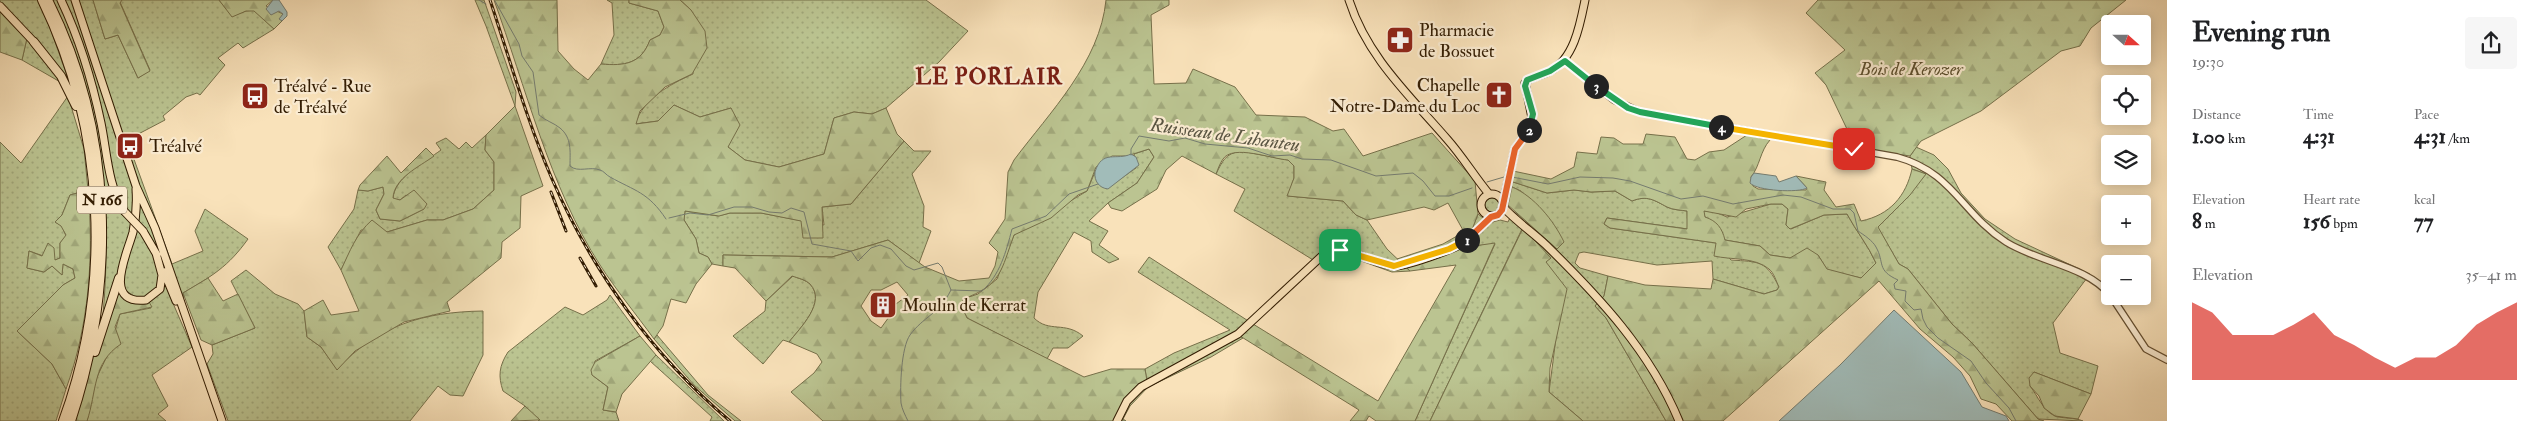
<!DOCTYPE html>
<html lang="en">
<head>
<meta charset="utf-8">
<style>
  :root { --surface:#fff; --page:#f6f6f6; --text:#202124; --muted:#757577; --accent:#d93025 }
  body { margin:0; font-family:"IM FELL Double Pica",serif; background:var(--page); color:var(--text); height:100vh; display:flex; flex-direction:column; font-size:19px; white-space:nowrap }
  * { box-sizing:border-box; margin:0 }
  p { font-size:16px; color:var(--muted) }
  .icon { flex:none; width:28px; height:28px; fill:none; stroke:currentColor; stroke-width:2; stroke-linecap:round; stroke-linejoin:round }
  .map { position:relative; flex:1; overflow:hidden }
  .side { display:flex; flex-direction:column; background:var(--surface); width:375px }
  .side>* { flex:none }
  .needle { width:32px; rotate:111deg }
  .buttons { position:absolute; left:2101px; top:15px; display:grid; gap:10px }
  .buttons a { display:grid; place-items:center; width:50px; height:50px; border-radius:5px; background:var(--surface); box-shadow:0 2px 12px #0003; font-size:25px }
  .pin { position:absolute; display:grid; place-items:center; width:42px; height:42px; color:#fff; margin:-21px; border-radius:10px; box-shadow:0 2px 8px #0006 }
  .km { position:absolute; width:25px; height:25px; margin:-12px; border-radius:50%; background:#222; color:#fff; font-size:14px; line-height:25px; text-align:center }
  .round { display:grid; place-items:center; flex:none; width:52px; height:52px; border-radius:5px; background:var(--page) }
  .head { display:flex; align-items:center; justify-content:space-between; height:85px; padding:0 25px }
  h1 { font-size:28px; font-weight:800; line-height:38px }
  .figures { display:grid; grid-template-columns:repeat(3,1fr); gap:8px; height:85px; padding:5px 25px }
  .figures div { display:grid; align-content:center }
  .figures b { font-size:21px; font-weight:800 }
  .figures small { font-size:14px; font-weight:400 }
  .figures p { font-size:14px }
  .chart { height:140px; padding:10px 25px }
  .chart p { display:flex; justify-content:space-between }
  .chart svg { width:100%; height:90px; margin-top:5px; fill:var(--accent); opacity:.7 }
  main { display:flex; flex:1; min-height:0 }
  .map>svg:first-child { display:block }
  .grass { fill:url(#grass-dots); stroke:#76704a }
  .forest { fill:url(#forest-firs); stroke:#76704a; fill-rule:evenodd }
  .water { fill:#a1bcb9; stroke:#757c70 }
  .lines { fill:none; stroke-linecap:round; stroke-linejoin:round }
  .stream { stroke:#757c70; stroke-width:1 }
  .minor-casing { stroke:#644e30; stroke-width:8 }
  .major-casing { stroke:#321c02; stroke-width:9 }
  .highway-casing { stroke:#321c02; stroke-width:10 }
  .minor { stroke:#fbecd2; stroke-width:5.5 }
  .major { stroke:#f9e2ba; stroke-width:7 }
  .highway { stroke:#f9e2ba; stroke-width:8 }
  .rail-casing { stroke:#321c02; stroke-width:3 }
  .rail { stroke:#fbecd2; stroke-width:1; stroke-dasharray:4; stroke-linecap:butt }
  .major-bridge-casing { stroke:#321c02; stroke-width:9; stroke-linecap:butt }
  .major-bridge { stroke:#f9e2ba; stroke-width:7 }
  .split-1-casing { stroke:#fff; stroke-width:10 }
  .split-2-casing { stroke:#fff; stroke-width:10 }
  .split-3-casing { stroke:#fff; stroke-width:10 }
  .split-4-casing { stroke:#fff; stroke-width:10 }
  .split-5-casing { stroke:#fff; stroke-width:10 }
  .split-1 { stroke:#f5b400; stroke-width:6 }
  .split-2 { stroke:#f0652b; stroke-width:6 }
  .split-3 { stroke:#22a559; stroke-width:6 }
  .split-4 { stroke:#22a559; stroke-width:6 }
  .split-5 { stroke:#f5b400; stroke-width:6 }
  .labels { text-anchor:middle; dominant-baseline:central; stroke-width:4.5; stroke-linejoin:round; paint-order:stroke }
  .shield { fill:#fbecd2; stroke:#6e5a40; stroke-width:1 }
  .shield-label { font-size:16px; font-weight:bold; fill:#321c02 }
  .poi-label { font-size:18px; fill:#321c02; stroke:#fbecd2; text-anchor:start }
  .park-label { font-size:18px; font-style:italic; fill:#5b4e2d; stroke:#fbecd2 }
  .water-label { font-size:19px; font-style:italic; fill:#595442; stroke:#fbecd2 }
  .district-label { font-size:22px; font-weight:bold; letter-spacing:1px; fill:#7a1f14; stroke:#fbecd2 }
</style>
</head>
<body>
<main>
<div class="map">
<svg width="2167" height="421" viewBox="0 0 2167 421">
  <defs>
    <pattern id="grass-dots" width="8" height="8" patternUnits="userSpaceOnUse" patternTransform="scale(1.25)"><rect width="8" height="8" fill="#bbc491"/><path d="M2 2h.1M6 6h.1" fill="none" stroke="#a1a87b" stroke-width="1.8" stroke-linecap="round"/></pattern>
    <pattern id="forest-firs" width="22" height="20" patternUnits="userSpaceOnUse" patternTransform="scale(1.25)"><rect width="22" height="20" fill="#bbc491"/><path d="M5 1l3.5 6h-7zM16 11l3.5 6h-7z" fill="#a1a87b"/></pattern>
  </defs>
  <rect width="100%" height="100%" fill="#f9e2ba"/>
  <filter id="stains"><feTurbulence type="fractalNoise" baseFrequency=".004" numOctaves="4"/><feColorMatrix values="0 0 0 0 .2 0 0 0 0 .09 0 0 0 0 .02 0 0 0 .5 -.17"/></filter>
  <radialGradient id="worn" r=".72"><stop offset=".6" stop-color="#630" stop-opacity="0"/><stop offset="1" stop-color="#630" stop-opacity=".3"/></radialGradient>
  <path class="grass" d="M0 0H38L50 28 69 81H62V83L22 60 27 38 0 10Z
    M52 0H93L105 39 118 35 138 78 150 70 120 2 122 0H219L232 16 246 11 254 10 274 29 243 48 238 43 218 58 225 65 200 95 197 93 186 97 163 116 165 120 127 140 172 264 203 251 195 231 205 209 248 239C228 267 212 276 183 293L184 296 172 301 192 347 152 375 168 406 158 414 166 421H87L96 379 109 352 120 314 151 308 120 287 109 316 103 314C111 229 103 145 79 63 72 42 61 21 52 0Z
    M475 0H484L516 92 515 106 486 26Z
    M607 0H629V3L658 11 664 27 660 35 650 40C641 64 625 66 601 64L614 35 612 3Z
    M680 0H926L968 31 939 62 886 108 872 114 854 112 834 118 824 154 779 167 745 160 728 147 731 108 700 117 674 105 658 121 635 124C644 98 669 85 693 74L691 10Z
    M68 96 84 149 88 190 70 195 62 215 55 222 62 226 66 236 60 243V258L55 260 29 251 27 268 44 272 52 266 62 275 63 264 73 269 75 278 63 285 17 331 52 364 66 389 56 421H0V142L21 163Z
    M486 135 485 150 494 162V190L473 209 443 220H427L387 232 361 230 341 270 328 247 354 209 358 190 368 191 383 187 384 194 376 210 380 219 400 221 424 209 406 195 400 200 393 199C394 177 425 162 441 150L436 143 446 138 459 149 466 142 472 148Z
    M904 141 914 151H931L912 174 924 206 923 227 931 231 919 263 888 240 832 257 723 255V266L712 264 708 257 699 253 696 239 684 220 685 211 718 216 730 213H761L824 225 822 207 851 204Z
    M1916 147 1934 155 1948 169 1961 193 1985 219 2015 239 2090 274 2053 323 2060 353 2098 366 2091 394 2034 372 2030 386C2038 396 2043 411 2055 416 2064 419 2074 417 2083 421L2038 419 1972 343 1952 324 1908 269 1899 264 1877 226 1926 174 1912 169 1910 156Z
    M1149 149 1154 157 1137 183 1108 203 1089 221 1108 231 1099 245 1119 259 1109 263 1092 252 1091 241 1074 232 1038 292 1034 318C1049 333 1065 321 1083 336L1068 348H1053L1047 359 967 318 962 307 963 299 978 294 997 279 1014 235 1087 191 1095 172V176L1106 189 1136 168 1134 154Z
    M1241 151 1288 160 1294 166V178L1288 196 1343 201 1356 215 1367 220 1387 249 1410 271 1392 272 1350 257 1336 256 1318 263 1234 211 1245 189 1216 174C1223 160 1225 154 1241 151Z
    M1510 181 1547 193 1574 190 1591 192 1615 191 1632 201C1647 195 1654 200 1667 207 1673 210 1681 210 1687 211L1688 229 1607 218 1604 224 1610 228 1716 243 1731 260C1759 262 1766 260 1779 287L1777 290 1764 294 1713 279 1712 261 1657 265 1584 252 1579 253 1575 263 1580 268 1608 276 1604 296 1595 306 1606 318 1666 421H1583L1549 392 1557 330 1546 261 1551 258 1522 229 1430 421H1415L1495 244 1474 246 1473 227 1478 214 1489 223 1500 220 1508 222 1513 211 1533 226 1521 191 1512 187Z
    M1485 205a7 7 0 1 1 14 0a7 7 0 1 1-14 0Z
    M1771 204H1782L1788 209 1786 225 1791 229 1824 215 1847 214C1856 231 1868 245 1876 263L1861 278 1827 270 1818 255 1790 258 1770 255 1760 246 1725 240 1705 217 1703 211 1715 212 1727 217Z
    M1149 257 1253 324 1240 336 1243 338 1211 357 1148 387 1145 369 1174 353 1230 330 1138 272Z
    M246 270 275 294 298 304 304 311 307 337 321 347 337 369C379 325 423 312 483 311V355L463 396 450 395 438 386 410 421H228L207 364 213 354 212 345 255 328 231 281Z
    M793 276C798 278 806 280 810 284 827 302 800 328 789 342L783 340 763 364 733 336 765 311 766 301Z
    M610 295 640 336 595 361 592 375 608 387 603 410 616 412 619 421H539L525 406 503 391C498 376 499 366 508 352L565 307 583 315 607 300Z
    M657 335 708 395 741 421H735L694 385 654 339Z
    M656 355 724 421H710L712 417 650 361Z"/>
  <path class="forest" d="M93 0H122L120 3 150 71 138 78 118 35 105 39Z
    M219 0H273L266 6 283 14 280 19 282 21 274 29 254 11H246L232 17Z
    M494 0H557L558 51 574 69 588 80 601 64C625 66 641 64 650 40L660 35 664 27 658 11 629 3V0H680L691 10 705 31 707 48 692 74 665 87 640 111 636 124 658 121 674 105 700 117 731 108 740 125 728 147 745 160 779 167 824 154 834 118 854 112 872 114 886 108 897 134 904 141 851 204 822 207 823 238H803L801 221 761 213H730L719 216 685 211 684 220 696 239 699 253 708 257 712 264 696 284 686 303 671 299 663 326 654 339C636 314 616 290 600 265 550 188 525 85 494 0Z
    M1106 0H1169V5L1151 15 1154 84 1186 83 1193 69 1235 87 1256 115 1305 117 1333 131 1344 129 1363 156 1432 133 1475 181 1478 214 1473 227 1474 246 1495 243 1415 421H1376L1369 416 1366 421H1350L1359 410 1240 336 1253 324 1378 401 1456 265 1410 271 1397 259 1443 244 1464 232 1448 203 1434 210 1424 207 1367 220 1356 215 1343 201 1287 196 1294 178V166L1288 160C1272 159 1233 144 1223 159 1220 163 1218 169 1216 174L1182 156 1166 170 1157 189 1122 211 1111 208 1108 203 1137 183 1154 157 1149 149 1127 156H1112L1096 167 1087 191 1078 195 1051 218 1014 235C1001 270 1002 285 963 299L962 307 967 318 1084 377 1111 369H1145L1148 387 1130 406 1123 419 1126 421H823L791 392 814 373 822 362 817 354 789 342C800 328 827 302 810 284 806 280 798 278 792 276L766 301 735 268 723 266V255L832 257 888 240 925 267 959 281 989 278 995 266 998 252 989 243 1005 219 1008 172 1014 160C1050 112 1100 62 1106 0ZM897 282 908 295 892 307 894 310 881 328 871 321 861 306 871 290H881Z
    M1818 0H2126L2091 28 2080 46 2061 51 1981 111 1921 141 1910 156 1856 148 1826 85 1815 73 1845 50 1806 13Z
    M0 10 27 38 22 60 0 52Z
    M515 106 543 186 521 196 520 228 502 242 501 258 447 302 450 311 404 322 355 351 337 370 321 347 307 337 304 311 323 300 331 315 359 311 341 270C350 251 356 234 372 220L387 232 427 220H443L473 209 494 190V162L485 150 486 135Z
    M1646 134 1675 137 1687 159 1695 160 1709 152 1724 150 1747 135 1770 140C1760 151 1760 166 1751 177L1753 186 1758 189 1806 190 1807 188 1796 176 1826 182 1824 190 1836 207 1854 204 1861 221C1890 215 1906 196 1912 169L1926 174 1910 195 1878 227 1899 264 1908 269 1952 324 1972 343 2038 419 2044 421H2012L1996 404 1981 399 1970 376 1953 357 1920 329 1879 281 1723 421H1666L1606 318 1595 306 1604 296 1608 276 1645 285 1711 289 1713 279 1764 294 1777 290 1779 287C1776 281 1774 273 1769 269 1755 257 1731 260 1714 256L1716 243 1610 228 1604 224 1607 218 1687 229V211C1681 210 1673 210 1667 207 1654 200 1647 195 1632 201L1615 191 1591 192 1574 190 1547 193 1510 181 1513 171 1551 179 1574 167 1577 152 1597 154 1601 137 1614 138 1623 144H1643ZM1771 204H1782L1788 209 1786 225 1790 229 1824 215 1847 214C1856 231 1868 245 1876 263L1861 278 1827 269 1818 255 1807 248 1790 258 1770 255 1760 246 1725 240C1722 228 1717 221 1705 217L1704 211 1736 217 1746 209Z
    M426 148 434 156C419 167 394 178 393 198L400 200 414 190 427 204 424 209 400 221 380 219 376 210 384 194 383 187 368 191 358 190 360 185 387 156 401 173Z
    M1512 187C1534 196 1554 221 1564 242L1557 249 1508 205Z
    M88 190C94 257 89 326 66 389L52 364 17 331 63 285 75 278 73 269 63 264 62 275 52 266 44 272 27 268 29 251 42 256 48 243 54 248 55 260 60 258V243L66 235 61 226 55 222 62 215 70 195Z
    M1523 228 1551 258 1546 262 1567 289 1550 368 1549 392 1583 421H1430Z
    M208 278 223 301 238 294 255 328 212 345 201 340 183 293Z
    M120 287 136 297H146L152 307 120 314 115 327 121 344C92 363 97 392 87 421H74L94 353Z
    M640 336 656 355 622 394 616 412 603 410 608 387 592 375 591 370 595 362Z
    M2034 372 2091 394 2078 419 2055 416 2044 408 2039 396 2030 386 2029 378Z
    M525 406 540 420 511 421Z"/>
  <path class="water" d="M273 0H279L287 12V16L282 21 279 19 283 14 279 11 271 15 266 9Z
    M1131 154 1136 157 1139 165 1108 189C1099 188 1094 181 1095 172 1102 149 1117 161 1131 154Z
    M1754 173 1776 176 1779 182 1796 176 1807 188C1799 193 1757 191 1750 183L1751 177Z
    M1894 310 1961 372 1982 407 2006 416 2009 421H1779L1840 365Z"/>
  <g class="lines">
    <path class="stream" d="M479 0 486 4
      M495 1 519 44 522 56 533 72 539 115C546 121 554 123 560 128 572 138 570 151 570 166 578 173 590 166 600 170 604 171 606 175 610 177 635 191 648 192 666 219
      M1131 155V149L1139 136 1169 141 1185 138 1205 144 1248 148 1272 156 1290 155 1302 159 1331 160 1376 176 1413 173 1423 181 1435 196H1449L1472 188
      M1512 177 1548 184 1580 177 1613 178 1630 181 1681 199 1703 196 1733 204 1783 195 1801 197 1833 209H1850L1854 213 1858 231C1864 235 1873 241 1876 247 1885 263 1876 270 1898 280L1894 284 1895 289 1906 291 1905 301 1914 310 1921 309 1923 319 1927 327 1938 338 1971 361 1986 383 2009 408 2016 421
      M1487 182 1504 177
      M669 218 690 213 708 215 734 207H752L769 212 782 213 791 208 804 212 812 244 851 251 858 261 871 248 880 245 891 249 906 266 914 270 938 263 942 267 951 290C939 314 923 317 910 335 901 348 900 387 901 403 902 409 905 415 908 421
      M951 290 982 291C1000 275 1006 252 1012 229L1046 216 1069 194 1098 184"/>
    <g class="minor-casing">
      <path id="minor" d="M1565 61 1614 100 1640 112 1897 157C1953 172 1962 214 2006 242 2038 262 2087 266 2110 295
        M2111 296 2146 349 2167 360"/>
    </g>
    <g class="major-casing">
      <path id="major" d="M61 0C80 40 92 80 101 123 107 152 108 186 124 211
        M75 0 136 186 155 228 222 421
        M1349 0C1367 57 1410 96 1447 139 1463 157 1474 176 1489 194
        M0 6 34 42
        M136 189C137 204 136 218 133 232 128 252 101 305 146 300L160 289 162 275 156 253
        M1481 205a11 11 0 1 1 22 0a11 11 0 1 1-22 0Z
        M1503 204 1515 149 1533 123 1525 83C1531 76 1542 76 1550 71 1574 59 1580 25 1585 0
        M1503 207C1516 221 1532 232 1546 245 1599 297 1650 351 1679 421
        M143 231 157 255
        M164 272 176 301
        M1117 421 1127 401 1141 387 1238 334 1324 254C1347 243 1371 264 1394 266 1404 267 1454 249 1463 243 1474 236 1482 225 1491 217"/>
    </g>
    <g class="highway-casing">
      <path id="highway" d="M42 0C105 130 113 285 63 421
        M48 0C114 131 117 283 71 421
        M34 42 61 76 76 106
        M95 352 119 278"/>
    </g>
    <use href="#minor" class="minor"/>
    <use href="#major" class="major"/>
    <use href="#highway" class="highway"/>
    <g class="rail-casing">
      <path id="rail" d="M490 0C510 60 527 121 552 179 592 271 653 356 730 421
        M551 192 566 231
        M580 258 596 286"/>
    </g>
    <use href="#rail" class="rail"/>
    <g class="major-bridge-casing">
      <path id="major-bridge" d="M124 211 143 231"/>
    </g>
    <use href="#major-bridge" class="major-bridge"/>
  </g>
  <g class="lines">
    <g class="split-1-casing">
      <path id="split-1" d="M1340 250 1394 266 1449 249 1467 240"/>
    </g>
    <g class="split-2-casing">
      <path id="split-2" d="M1467 240 1491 217 1498 215 1502 210 1515 149 1529 130"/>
    </g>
    <g class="split-3-casing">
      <path id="split-3" d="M1529 130 1533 114 1525 86 1527 80 1550 71 1565 61 1596 86"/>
    </g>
    <g class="split-4-casing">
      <path id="split-4" d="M1596 86 1628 108 1640 112 1721 127"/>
    </g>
    <g class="split-5-casing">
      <path id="split-5" d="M1721 127 1854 149"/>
    </g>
    <use href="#split-1" class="split-1"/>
    <use href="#split-2" class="split-2"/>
    <use href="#split-3" class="split-3"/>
    <use href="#split-4" class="split-4"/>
    <use href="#split-5" class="split-5"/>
  </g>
  <defs>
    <g id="pharmacy-square" transform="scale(1.4375)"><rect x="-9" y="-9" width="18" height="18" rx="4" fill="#8f2418" stroke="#fbecd2"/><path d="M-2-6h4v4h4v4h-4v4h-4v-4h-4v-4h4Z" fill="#fff"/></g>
    <g id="church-square" transform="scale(1.4375)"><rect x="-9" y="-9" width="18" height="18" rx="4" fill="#8f2418" stroke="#fbecd2"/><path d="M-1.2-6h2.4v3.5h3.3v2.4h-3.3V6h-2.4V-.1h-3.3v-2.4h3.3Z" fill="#fff"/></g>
    <g id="bus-square" transform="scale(1.4375)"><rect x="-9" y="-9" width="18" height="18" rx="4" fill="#8f2418" stroke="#fbecd2"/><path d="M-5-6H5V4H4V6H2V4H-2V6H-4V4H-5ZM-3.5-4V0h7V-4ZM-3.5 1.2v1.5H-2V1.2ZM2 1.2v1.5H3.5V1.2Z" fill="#fff"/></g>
    <g id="building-square" transform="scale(1.4375)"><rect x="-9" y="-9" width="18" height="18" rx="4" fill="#8f2418" stroke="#fbecd2"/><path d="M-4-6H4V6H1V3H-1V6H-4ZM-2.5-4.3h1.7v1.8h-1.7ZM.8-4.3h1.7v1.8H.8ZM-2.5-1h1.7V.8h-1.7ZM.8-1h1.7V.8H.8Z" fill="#fff"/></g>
  </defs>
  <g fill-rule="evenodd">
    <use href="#pharmacy-square" x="1400" y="40"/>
    <use href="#church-square" x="1499" y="95"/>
    <use href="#bus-square" x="255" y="96"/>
    <use href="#bus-square" x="130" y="146"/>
    <use href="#building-square" x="883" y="305"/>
  </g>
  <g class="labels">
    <rect class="shield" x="77" y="186.5" width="50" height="27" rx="4"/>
    <g class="shield-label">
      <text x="102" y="200">N 166</text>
    </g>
    <g class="poi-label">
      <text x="1419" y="30">Pharmacie<tspan x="1419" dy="21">de Bossuet</tspan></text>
      <text x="1480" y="85" text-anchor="end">Chapelle<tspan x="1480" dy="21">Notre-Dame du Loc</tspan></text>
      <text x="274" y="86">Tréalvé - Rue<tspan x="274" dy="21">de Tréalvé</tspan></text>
      <text x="149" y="146">Tréalvé</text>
      <text x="902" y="305">Moulin de Kerrat</text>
    </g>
    <g class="park-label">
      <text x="1911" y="69">Bois de Kerozer</text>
    </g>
    <g class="water-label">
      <text transform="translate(1225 135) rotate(8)">Ruisseau de Lihanteu</text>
    </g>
    <g class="district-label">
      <text x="989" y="77">LE PORLAIR</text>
    </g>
  </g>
  <rect width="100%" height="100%" filter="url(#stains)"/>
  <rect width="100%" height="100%" fill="url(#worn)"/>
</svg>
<div class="buttons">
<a><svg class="needle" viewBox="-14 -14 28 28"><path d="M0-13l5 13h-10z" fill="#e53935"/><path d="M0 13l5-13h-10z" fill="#757577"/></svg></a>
<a><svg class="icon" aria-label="locate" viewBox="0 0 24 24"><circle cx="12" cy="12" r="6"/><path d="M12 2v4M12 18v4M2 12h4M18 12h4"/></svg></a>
<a><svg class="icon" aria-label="layers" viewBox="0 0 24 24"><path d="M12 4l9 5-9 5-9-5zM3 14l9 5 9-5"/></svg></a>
<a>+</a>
<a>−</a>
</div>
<div class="pin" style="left:1340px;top:250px;background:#1e9e55"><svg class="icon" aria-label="arrive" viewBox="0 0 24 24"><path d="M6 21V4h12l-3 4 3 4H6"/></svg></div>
<div class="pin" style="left:1854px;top:149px;background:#d93025"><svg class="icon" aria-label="check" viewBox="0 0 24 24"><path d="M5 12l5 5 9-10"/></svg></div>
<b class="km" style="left:1467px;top:240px">1</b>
<b class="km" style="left:1529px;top:130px">2</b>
<b class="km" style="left:1596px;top:86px">3</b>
<b class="km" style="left:1721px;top:127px">4</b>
</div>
<section class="side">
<div class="head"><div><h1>Evening run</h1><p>19:30</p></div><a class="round"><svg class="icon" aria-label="share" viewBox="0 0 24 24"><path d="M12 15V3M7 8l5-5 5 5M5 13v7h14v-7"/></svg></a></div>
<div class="figures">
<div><p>Distance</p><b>1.00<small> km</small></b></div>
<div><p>Time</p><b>4:31</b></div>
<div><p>Pace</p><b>4:31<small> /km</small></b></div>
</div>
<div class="figures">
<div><p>Elevation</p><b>8<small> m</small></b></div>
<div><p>Heart rate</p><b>156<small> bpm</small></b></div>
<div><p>kcal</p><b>77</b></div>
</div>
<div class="chart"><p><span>Elevation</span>35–41 m</p>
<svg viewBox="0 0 160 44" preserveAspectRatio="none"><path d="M0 44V6L10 11L20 22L30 22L40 22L50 17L60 11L70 22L80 27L90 33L100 38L110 33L120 33L130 27L140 17L150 11L160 6V44z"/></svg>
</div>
</section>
</main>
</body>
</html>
